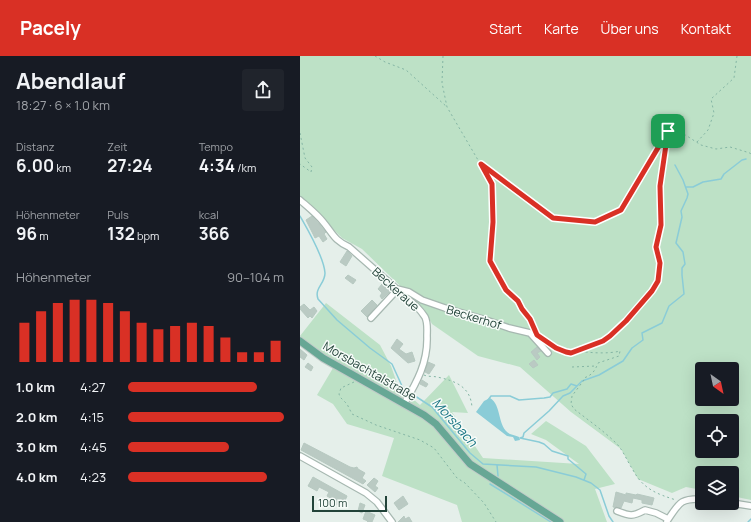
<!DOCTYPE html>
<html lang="de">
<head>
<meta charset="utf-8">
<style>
  :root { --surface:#171b24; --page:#20242c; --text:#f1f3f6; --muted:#9ea1a6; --accent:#d93025 }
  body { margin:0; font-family:Manrope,sans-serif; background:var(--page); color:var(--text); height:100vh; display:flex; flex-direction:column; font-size:15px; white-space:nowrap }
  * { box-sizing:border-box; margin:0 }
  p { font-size:13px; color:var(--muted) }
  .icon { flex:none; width:22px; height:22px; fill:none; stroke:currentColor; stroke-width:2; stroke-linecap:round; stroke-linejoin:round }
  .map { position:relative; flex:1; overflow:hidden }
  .drawer { display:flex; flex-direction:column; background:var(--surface); width:300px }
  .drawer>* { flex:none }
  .needle { width:26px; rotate:147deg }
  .buttons { position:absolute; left:395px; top:306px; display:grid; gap:8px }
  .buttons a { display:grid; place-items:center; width:44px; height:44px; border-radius:4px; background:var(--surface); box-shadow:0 4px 16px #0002; font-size:20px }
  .scale { position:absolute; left:12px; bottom:10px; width:75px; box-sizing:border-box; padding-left:4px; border:2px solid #224339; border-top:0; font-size:11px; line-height:14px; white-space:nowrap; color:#224339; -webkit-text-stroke:3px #f6fbf8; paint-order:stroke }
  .pin { position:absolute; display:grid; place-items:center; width:34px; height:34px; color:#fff; margin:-17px; border-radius:8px; box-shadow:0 2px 6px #0006 }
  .round { display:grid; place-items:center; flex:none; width:42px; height:42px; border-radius:4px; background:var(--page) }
  .head { display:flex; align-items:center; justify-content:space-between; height:68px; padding:0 16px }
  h1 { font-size:22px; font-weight:700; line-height:30px }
  .stats { display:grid; grid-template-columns:repeat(3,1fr); gap:6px; height:68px; padding:4px 16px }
  .stats div { display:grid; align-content:center }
  .stats b { font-size:17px; font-weight:700 }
  .stats small { font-size:11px; font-weight:400 }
  .stats p { font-size:11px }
  .chart { height:112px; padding:8px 16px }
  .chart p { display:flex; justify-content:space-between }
  .chart svg { width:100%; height:72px; margin-top:4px; stroke:var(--accent); stroke-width:6 }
  ul { padding:0 16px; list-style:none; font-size:13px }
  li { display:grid; grid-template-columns:64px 48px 1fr; align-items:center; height:30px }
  li i { height:10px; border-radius:5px; background:var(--accent) }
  header { display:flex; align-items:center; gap:24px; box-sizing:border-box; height:56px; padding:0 20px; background:var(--accent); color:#fff }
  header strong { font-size:19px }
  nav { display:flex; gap:22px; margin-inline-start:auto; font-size:14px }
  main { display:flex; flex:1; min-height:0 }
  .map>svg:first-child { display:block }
  .green { fill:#bde1c6; fill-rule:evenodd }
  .water { fill:#8accd7 }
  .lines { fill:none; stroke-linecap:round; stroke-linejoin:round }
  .stream { stroke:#8accd7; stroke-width:1.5 }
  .building { fill:#bacac3; stroke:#b7c9c1 }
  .minor-casing { stroke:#a7b8b1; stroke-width:8 }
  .major-casing { stroke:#c1cac8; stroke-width:9 }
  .path { stroke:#84b5a4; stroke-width:1; stroke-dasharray:2 3; stroke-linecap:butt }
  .minor { stroke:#fff; stroke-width:5.5 }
  .major { stroke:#67a795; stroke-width:7 }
  .route-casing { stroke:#fff; stroke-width:8 }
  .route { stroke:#d93025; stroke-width:5 }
  .labels { text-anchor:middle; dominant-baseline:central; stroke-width:3; stroke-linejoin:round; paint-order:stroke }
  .street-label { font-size:12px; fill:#224339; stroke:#f6fbf8 }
  .water-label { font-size:13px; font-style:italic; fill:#187483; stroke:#f6fbf8 }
</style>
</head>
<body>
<header>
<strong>Pacely</strong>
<nav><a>Start</a><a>Karte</a><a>Über uns</a><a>Kontakt</a></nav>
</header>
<main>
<section class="drawer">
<div class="head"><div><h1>Abendlauf</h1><p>18:27 · 6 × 1.0 km</p></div><a class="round"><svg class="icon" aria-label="share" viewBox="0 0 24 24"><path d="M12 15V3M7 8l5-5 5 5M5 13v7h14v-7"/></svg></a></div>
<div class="stats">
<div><p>Distanz</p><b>6.00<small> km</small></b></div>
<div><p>Zeit</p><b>27:24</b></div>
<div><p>Tempo</p><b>4:34<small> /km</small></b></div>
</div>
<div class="stats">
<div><p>Höhenmeter</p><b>96<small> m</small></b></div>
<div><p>Puls</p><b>132<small> bpm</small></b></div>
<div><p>kcal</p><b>366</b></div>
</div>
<div class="chart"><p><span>Höhenmeter</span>90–104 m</p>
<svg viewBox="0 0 160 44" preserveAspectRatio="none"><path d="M5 44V20M15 44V13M25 44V8M35 44V6M45 44V6M55 44V8M65 44V13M75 44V20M85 44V24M95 44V22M105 44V20M115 44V22M125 44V29M135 44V38M145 44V38M155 44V31"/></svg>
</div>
<ul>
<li><b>1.0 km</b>4:27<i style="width:83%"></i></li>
<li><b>2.0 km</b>4:15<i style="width:100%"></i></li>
<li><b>3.0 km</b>4:45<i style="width:65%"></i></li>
<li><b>4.0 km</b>4:23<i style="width:89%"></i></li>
</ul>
</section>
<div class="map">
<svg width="451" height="466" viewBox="0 0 451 466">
  <rect width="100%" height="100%" fill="#e5efea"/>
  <path class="green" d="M0 0H451V444L432 440V417H402V434L386 431 372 437 338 423 321 393 271 356 220 311 178 300 132 268 124 253 62 193 42 182 0 140ZM402 313H432V343H402ZM402 365H432V395H402Z
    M26 247 80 289 91 310 98 330 120 349 149 319 168 357 152 356 183 402 279 408 246 384 231 378 246 365 286 390 315 428 295 433 307 466H162L157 449 82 420 94 382 47 368 33 348 17 339 36 307 9 289 0 280Z"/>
  <path class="water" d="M190 342C202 349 197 371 210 378 213 379 217 380 219 381L220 384 215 385 213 381 207 380 176 356 184 345Z"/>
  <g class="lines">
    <path class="stream" d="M386 131H393L403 126 421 123 424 118 442 104 446 103
      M0 160C8 174 24 201 25 217 25 228 14 232 18 243L37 264 70 292 92 308 102 330 109 337
      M112 338 132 351 170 397 183 408 236 411 276 421 291 427 300 434 309 460 313 466
      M188 344 191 340H210L219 344 244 342 250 341 253 337 267 333 271 328 277 330
      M197 409 198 420
      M284 424 286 418 268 403V400L252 395 244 388 239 386 220 382 223 381 224 377 249 355 263 340 270 337 282 325 299 319 323 305 332 292 343 284 342 277 362 267 369 250 384 238 382 219V212L385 208 383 196 376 187 382 161 381 155 387 142 388 138 383 124 375 109
      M190 428 251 466
      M448 466 451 463"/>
  </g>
  <path class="building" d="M12 160 26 176 24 178 27 183 23 186 19 180 15 182 6 164Z
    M47 195 52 200 46 210 40 206Z
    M48 219 56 224 53 228 45 222Z
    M82 228 87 232 88 231 91 234 82 243 80 240 82 237 78 233Z
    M72 244 77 249 67 261 61 255Z
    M4 248 10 254 14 251 17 255 12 262 10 260 8 262 0 253V251Z
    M97 283 103 288 99 293 106 298 112 296 115 305 108 307 91 292Z
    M237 291 241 295 237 297 240 301 237 304 231 296Z
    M0 293 7 299 4 304 0 301Z
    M234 304 238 309 233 312 229 308Z
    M128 306 135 309 129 318 125 316Z
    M8 307 13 311 11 315 5 311Z
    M122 324 128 328 126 331 120 328Z
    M4 387 50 411 54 412 57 411 58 413 65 417 62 422 66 425 63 428 1 394Z
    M13 421 47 440 44 447 39 445 37 449 33 446 34 444 27 440 29 436 19 431 17 435 8 430Z
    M74 422 78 425 75 430 78 432 75 436 67 429Z
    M316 436 326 439V437L336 439 337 438 354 442 352 449 342 447V444L333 442 332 447 324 445 321 452 313 451Z
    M103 440 108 448 99 454 94 447Z
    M60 447 65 449 62 457 58 455Z
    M66 455 75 459 72 466H67L68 465 63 463Z
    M104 460 105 463 109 461 112 466H98Z"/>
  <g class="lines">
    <g class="minor-casing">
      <path id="minor" d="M0 144C8 151 17 158 24 167 33 178 35 185 49 191L117 251C120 254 123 258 125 261 128 267 127 274 127 280 128 306 117 326 104 348
        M97 233 109 236 122 244 145 252 183 263 209 272 230 277 248 297
        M71 262 97 234
        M0 400 66 437 77 446 92 466
        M432 447 451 450
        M317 455C330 460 332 461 345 454L356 457 368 463
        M367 465C379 448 379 442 402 443"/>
    </g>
    <g class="major-casing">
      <path id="major" d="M0 285 23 302 124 359 136 368 170 408 260 466"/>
    </g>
    <path class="path" d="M75 0 85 6 106 14 147 51
      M143 0 142 27 147 51 192 128 193 166 190 205 206 234 218 245 222 253 230 263 234 273
      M0 77 5 102 12 111 11 116 0 108
      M397 86 408 74 414 57 411 43 434 22 437 0
      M181 108 253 162 295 166 321 154 369 75 376 73 401 89 416 93 430 91 450 97 451 99
      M244 284C251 288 258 294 266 296 271 297 275 295 279 295 290 297 309 298 320 295L319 300 298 307C295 315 292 319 284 322V324L272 340 271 348 274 353C288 364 304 375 317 388 324 396 327 405 333 414 343 433 357 438 376 444
      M278 295 303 285 310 280 326 265 352 235 358 225 361 207 356 191 361 169 359 130 368 78
      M272 311 296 310
      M124 319C128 321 133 320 137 321 156 325 171 331 172 352
      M54 326 41 332 39 338 40 341 47 348 52 358 76 369 120 384 134 392 157 422 165 427 184 447 196 466"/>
    <use href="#minor" class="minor"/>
    <use href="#major" class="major"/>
  </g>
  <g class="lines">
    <g class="route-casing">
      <path id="route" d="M368 75 360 130 361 169 356 191 360 207 358 225 352 235 326 265 310 280 303 285 271 297 266 296 256 292 237 279 230 263 222 253 218 245 206 234 190 205 193 166 192 128 181 108 253 162 295 166 321 154Z"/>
    </g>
    <use href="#route" class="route"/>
  </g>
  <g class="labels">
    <g class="street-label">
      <text transform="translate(96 233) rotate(42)">Beckeraue</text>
      <text transform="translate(174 261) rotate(17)">Beckerhof</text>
      <text transform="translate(70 315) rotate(30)">Morsbachtalstraße</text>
    </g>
    <g class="water-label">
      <text transform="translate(155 366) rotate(48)">Morsbach</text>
    </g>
  </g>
</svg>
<div class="buttons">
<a><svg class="needle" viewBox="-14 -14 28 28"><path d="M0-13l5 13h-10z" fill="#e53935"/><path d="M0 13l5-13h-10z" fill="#9ea1a6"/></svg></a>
<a><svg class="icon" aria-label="locate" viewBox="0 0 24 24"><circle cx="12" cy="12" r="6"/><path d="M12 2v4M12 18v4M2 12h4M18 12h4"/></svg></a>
<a><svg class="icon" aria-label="layers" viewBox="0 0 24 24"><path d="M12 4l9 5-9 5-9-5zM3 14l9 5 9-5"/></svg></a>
</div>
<div class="scale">100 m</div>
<div class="pin" style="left:368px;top:75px;background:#1e9e55"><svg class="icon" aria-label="arrive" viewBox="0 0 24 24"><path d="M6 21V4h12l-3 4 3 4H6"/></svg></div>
</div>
</main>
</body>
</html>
